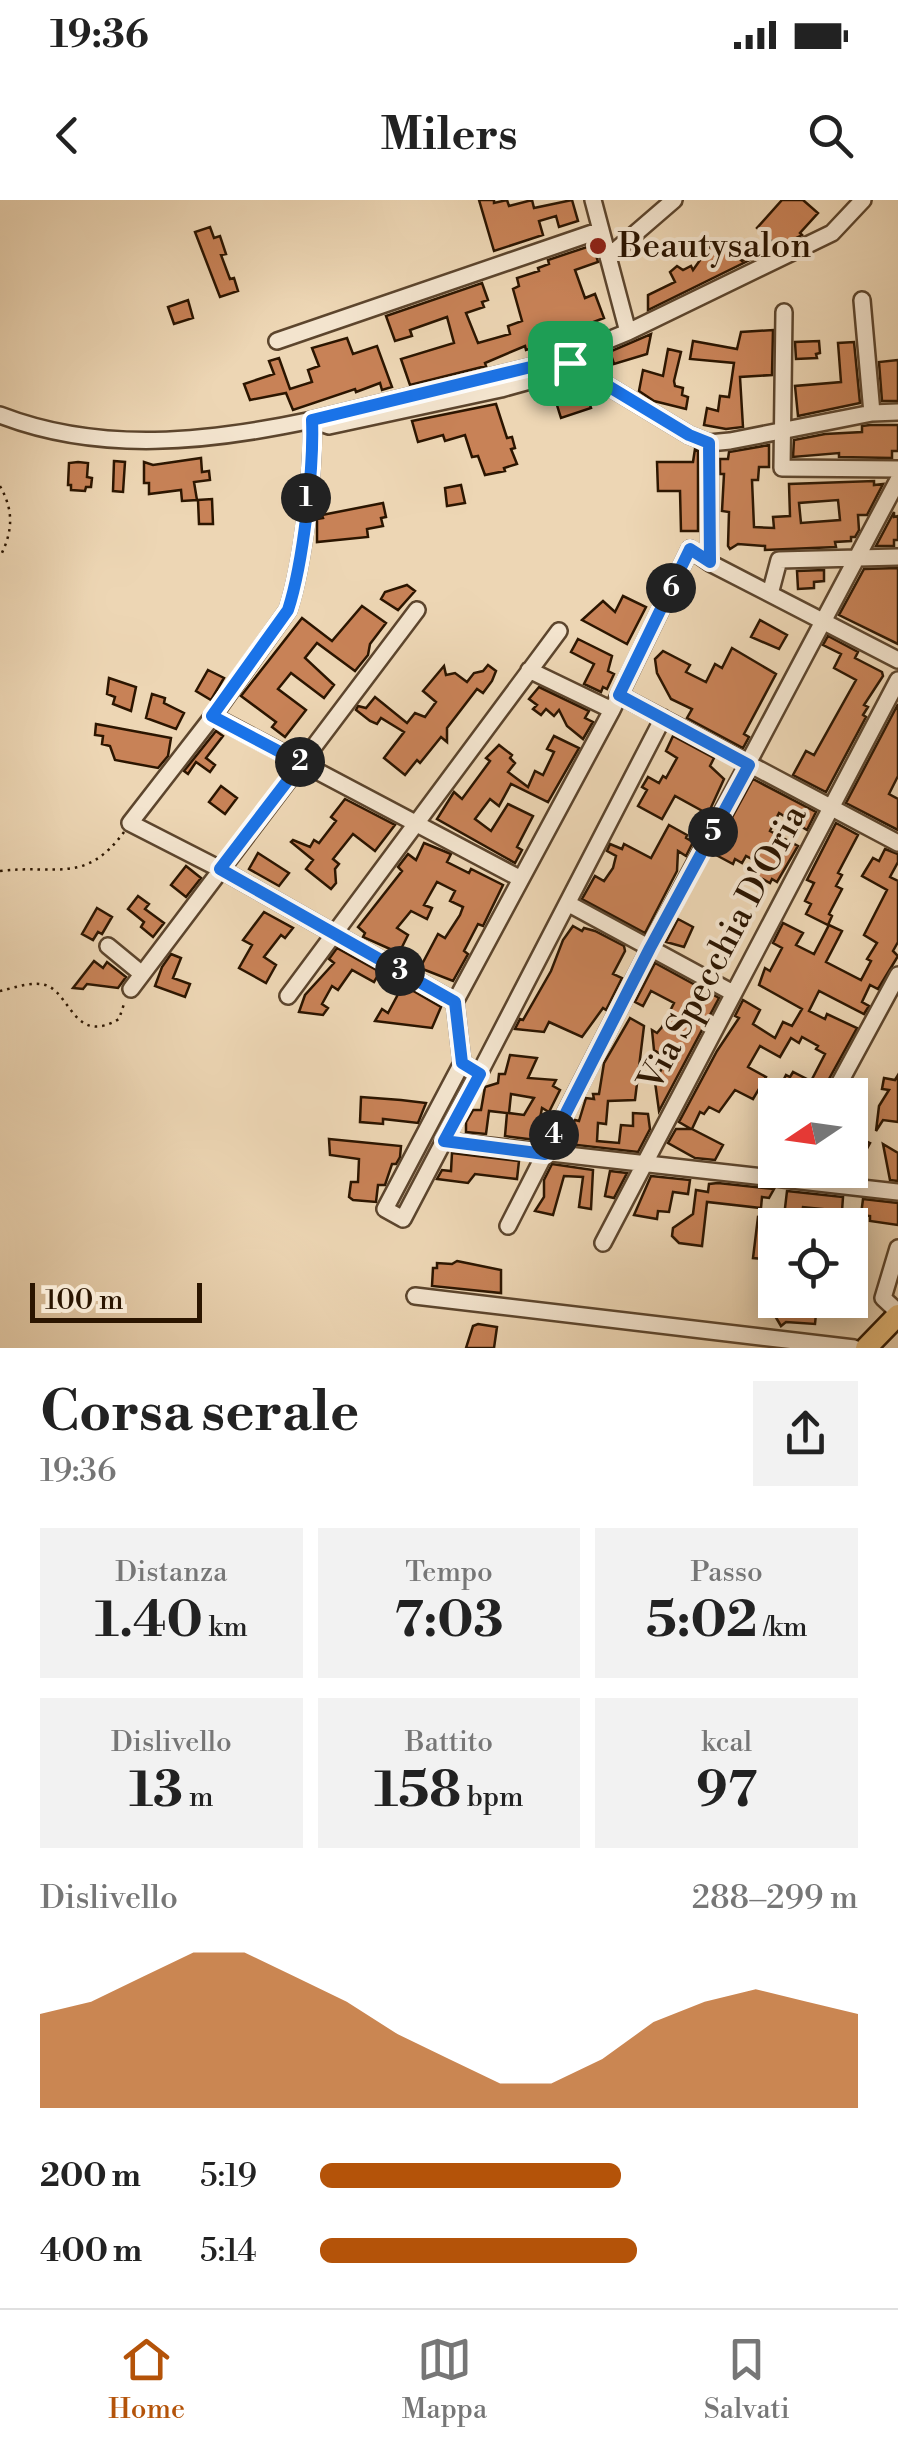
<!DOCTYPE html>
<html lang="it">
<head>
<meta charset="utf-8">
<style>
  :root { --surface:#fff; --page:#f2f2f2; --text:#222; --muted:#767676; --line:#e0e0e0; --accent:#b45309 }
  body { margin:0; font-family:"Libre Bodoni",serif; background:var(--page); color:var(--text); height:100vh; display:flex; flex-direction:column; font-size:38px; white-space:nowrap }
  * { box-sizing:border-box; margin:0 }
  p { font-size:32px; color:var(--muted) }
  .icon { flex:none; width:55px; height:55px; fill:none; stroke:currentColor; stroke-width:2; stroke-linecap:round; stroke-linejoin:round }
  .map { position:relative; height:1148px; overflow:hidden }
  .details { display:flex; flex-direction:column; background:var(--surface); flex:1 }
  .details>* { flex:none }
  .needle { width:65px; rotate:257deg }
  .buttons { position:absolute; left:758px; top:878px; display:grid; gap:20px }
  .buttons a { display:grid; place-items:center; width:110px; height:110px; border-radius:0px; background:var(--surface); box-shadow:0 5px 25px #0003; font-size:50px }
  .scale { position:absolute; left:30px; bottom:25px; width:172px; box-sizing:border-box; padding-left:10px; border:5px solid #2b1500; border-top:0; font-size:28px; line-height:35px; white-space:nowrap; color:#2b1500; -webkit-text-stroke:8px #f3e4ce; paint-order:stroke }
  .pin { position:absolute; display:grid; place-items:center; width:85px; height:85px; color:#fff; margin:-42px; border-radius:20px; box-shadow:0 5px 15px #0006 }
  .km { position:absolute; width:50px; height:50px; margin:-25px; border-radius:50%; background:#222; color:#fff; font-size:28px; line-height:50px; text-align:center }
  .round { display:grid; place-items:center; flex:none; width:105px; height:105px; border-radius:0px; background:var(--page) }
  .head { display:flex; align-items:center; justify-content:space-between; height:170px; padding:0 40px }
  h1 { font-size:55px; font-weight:700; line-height:75px }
  .metrics { display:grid; grid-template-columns:repeat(3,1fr); gap:15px; height:170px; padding:10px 40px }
  .metrics div { display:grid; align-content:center; border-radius:0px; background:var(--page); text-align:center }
  .metrics b { font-size:50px; font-weight:700 }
  .metrics small { font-size:28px; font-weight:400 }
  .metrics p { font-size:28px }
  .chart { height:280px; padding:20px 40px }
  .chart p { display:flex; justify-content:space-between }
  .chart svg { width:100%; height:180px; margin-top:10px; fill:var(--accent); opacity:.7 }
  ul { padding:0 40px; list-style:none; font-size:32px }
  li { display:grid; grid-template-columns:160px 120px 1fr; align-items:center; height:75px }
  li i { height:25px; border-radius:12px; background:var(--accent) }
  .status { display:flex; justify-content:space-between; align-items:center; height:70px; padding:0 50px; background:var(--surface); direction:ltr }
  .status svg { height:28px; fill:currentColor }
  header { display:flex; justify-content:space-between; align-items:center; height:130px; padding:0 40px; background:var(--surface); font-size:45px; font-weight:700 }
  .tab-bar { display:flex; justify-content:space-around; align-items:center; height:140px; border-top:2px solid var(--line); background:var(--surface); font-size:28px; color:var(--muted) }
  .tab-bar a { display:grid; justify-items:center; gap:5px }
  .tab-bar .current { color:var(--accent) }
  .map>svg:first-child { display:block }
  .building { fill:#c88257; stroke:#2b1500; stroke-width:2.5; fill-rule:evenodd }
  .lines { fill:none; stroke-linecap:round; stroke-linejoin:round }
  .minor-casing { stroke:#5c452d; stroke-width:20 }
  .major-casing { stroke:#2b1500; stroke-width:25 }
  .path { stroke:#2b1500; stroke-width:2.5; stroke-dasharray:2.5 5; stroke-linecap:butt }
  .minor { stroke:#f3e4ce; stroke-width:15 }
  .major { stroke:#e6bb7a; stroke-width:20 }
  .route-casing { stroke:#fff; stroke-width:20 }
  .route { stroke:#1a73e8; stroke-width:12 }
  .poi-dot { fill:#8f2418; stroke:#f3e4ce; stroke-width:4 }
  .labels { text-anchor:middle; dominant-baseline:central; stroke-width:8; stroke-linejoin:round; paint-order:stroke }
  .poi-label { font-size:35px; fill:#2b1500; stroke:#f3e4ce; text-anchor:start }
  .street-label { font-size:35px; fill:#2b1500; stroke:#f3e4ce }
</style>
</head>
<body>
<div class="status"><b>19:36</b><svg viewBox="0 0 49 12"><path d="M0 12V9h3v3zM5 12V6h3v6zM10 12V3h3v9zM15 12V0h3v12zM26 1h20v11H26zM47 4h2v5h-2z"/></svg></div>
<header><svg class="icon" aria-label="back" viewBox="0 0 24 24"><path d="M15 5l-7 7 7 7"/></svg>Milers<svg class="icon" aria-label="search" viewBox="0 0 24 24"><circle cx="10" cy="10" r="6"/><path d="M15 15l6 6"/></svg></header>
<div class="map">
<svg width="898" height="1148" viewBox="0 0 898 1148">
  <rect width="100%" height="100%" fill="#edd6b4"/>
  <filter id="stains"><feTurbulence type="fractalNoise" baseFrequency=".002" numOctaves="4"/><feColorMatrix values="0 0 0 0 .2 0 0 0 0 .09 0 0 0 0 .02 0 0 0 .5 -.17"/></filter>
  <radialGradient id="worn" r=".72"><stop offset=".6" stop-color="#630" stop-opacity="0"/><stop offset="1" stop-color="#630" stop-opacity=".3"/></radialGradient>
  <path class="building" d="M479 0H494V3L507 0 509 6 532 0 534 8 572 0 578 21 559 27 556 16 539 21 543 35 494 51Z
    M782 0H803L818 13 800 33 802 35 778 47 757 28Z
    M210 27 214 38 220 36 226 54 221 55 230 79 234 78 238 91 220 97 195 32Z
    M715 39 742 61 758 50 760 55 648 110V95L675 82 670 72 677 66 683 70 691 66 693 70Z
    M593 45 598 62 575 70 585 98 595 94 604 118 570 131 572 139 561 143 546 146 545 144 526 150 525 146 485 163 486 166 410 185 401 159 454 143 447 117 410 130 412 136 395 141 386 116 482 83 488 100 482 102 484 107 466 113 478 143 510 134 508 126 522 121 513 89 519 86 517 78 539 71 538 68 549 64 548 60Z
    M188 100 193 118 174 124 168 107Z
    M773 130 772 175 740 177 743 227 726 229 704 225 707 208 718 211 720 196 729 197 734 163 690 159 693 141 737 149 741 132Z
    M651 134 647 154 614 164 612 158 596 164 595 158Z
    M347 138 353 154 377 146 392 187 382 190 380 183 356 192 355 189 293 210 286 193 250 200 244 184 274 174 269 161 279 158 290 189 312 182 308 170 319 166 312 148Z
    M819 141 820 153 816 154 817 158 796 159 795 142Z
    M854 142 860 203 798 216 795 186 841 182 838 143Z
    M668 149 681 152 674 181 675 186 683 188 682 195 688 197 686 209 654 201 639 191 643 170 663 176Z
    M898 160V201H882L879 162Z
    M572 178 578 198 587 195 591 208 561 218 551 186Z
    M496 204 507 238 512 237 515 248 511 249 517 264 504 268 505 271 485 275 478 256 472 257 465 235 445 241 443 235 418 242 412 221Z
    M870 225H898V251H892V258L839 257V253L793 257 794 240 825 234 862 232V226Z
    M769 245V267H759L758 280H752L754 327 774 328 773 317 790 316 789 284 874 281V285L883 284 867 315H858L859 330 855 337H851V341L835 342 836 347 765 350V346L738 344 730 349 728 346 729 312 722 311 724 274H720V259H728L729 252ZM838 300 840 320 801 323 799 303Z
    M695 249 698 251V331H681L680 291H658L657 262H693Z
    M201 258 202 272 209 271 210 280 194 282 197 300 182 301 181 290 149 294V283H144V262L153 265Z
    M114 261 125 262 123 292 113 291Z
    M78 262 88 263 87 277 92 278 91 287H86L85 291 71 290V285H68L69 263Z
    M461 285 465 303 447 306 445 288Z
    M212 299 213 324H199L198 300Z
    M383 303 386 317 381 318 383 326 367 329 368 337 317 342V319L323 318 322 315Z
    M894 312V317L898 316V340H894V346H876Z
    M898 368V444L839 415 864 369Z
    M824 370V381L814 382V388L798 389 797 371Z
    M407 385 415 391 398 410 381 399 385 392Z
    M623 396 646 407 627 444 582 420 603 401 615 412Z
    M362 406 386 423 370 444 368 455 355 471 317 443 305 458 334 485 324 498 291 473 278 489 306 510 285 537 272 527 276 522 241 496 302 418 332 441Z
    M760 420 787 435 779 449 751 437Z
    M828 436 858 452 855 458 882 472 883 476 864 505 868 507 863 515 866 517 826 592 793 575 806 551 814 555 856 480 834 468 841 454 823 445Z
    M578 439 612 456 608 471 614 474 607 489 603 487 601 492 584 484 594 464 571 452Z
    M732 448 776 474 744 534 749 537 743 548 687 518 692 509 671 499 657 473 655 459 663 451 690 465 686 472 706 482 715 464 722 468Z
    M488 465 496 471 492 481 483 493 477 489 447 528V542L441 537 420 563 417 560 405 575 384 558 404 532 381 518 377 524 370 521 356 510 358 506 366 508 375 497 407 523 415 513 425 517 436 502 423 491 444 466 446 475 455 473 467 482 474 473 483 471Z
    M208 470 224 478 211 500 196 491Z
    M109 478 136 487 131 511 113 504 115 497 107 494Z
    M539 487 589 511 585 518 593 522 583 539 567 526 559 510 554 516 546 509 541 515 533 509 537 505 529 499Z
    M152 494 165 498 164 503 184 513 176 529 146 518Z
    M898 504V576L889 594 898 599V630L846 603Z
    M96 524 171 538 168 556 158 568 115 560 110 546 102 544 103 536 95 535Z
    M216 531 223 536 206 558 215 565 210 572 196 562 188 574 184 571Z
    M554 536 579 548 548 602 511 584 499 606 490 599 475 619 491 631 508 604 533 616 517 647 522 650 515 663 437 619 454 592 462 599 490 561 486 558 499 545 512 555 510 558 515 563 508 572 528 587 535 571 543 575 554 552 547 549Z
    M673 536 714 558 710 566 724 579 708 614 675 596 662 619 638 606 647 590 642 587 648 577 659 583 663 576 666 578 677 558 666 551Z
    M753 579 816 612 807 630 779 613 770 631 798 646 777 682 772 679 770 683 755 675 761 664 746 656 742 663 735 659 733 664 716 655 723 634Z
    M221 586 237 598 225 614 209 602Z
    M345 599 395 625 375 651 353 634 333 659 339 664 335 669 336 683 331 689 306 669 313 660 291 642 293 640 310 647 314 640 319 643 336 621 331 617Z
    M836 623 858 635 838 673 842 675 836 686 842 689 829 714 832 716 828 725 806 714 811 704 805 701 814 683 807 680Z
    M669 625 687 635 686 638 693 642 686 656 678 651 677 671 645 733 582 699 595 676 604 681 613 668 616 656 607 651 610 644 622 649 624 644 651 658Z
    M424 643 451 654 447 662 469 673 471 669 503 685 483 726 478 724 464 751 468 754 453 781 420 768 438 734 445 738 460 715 463 707 450 701 455 691 437 682 424 705 432 708 427 719 411 711 397 728 408 735 399 753 363 737 365 733 358 727 402 671 398 667 408 654 416 660Z
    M885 649 898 654V662L890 677 898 681V742L893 751 898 756 878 789 870 785 862 802 869 806 864 814 819 791 809 811 825 819 827 814 857 828 824 888 814 883 808 895H776L786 875 790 877 793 872 811 881 825 854 816 849 818 846 802 837 799 843 791 838 780 857 760 846 748 867 766 877 753 899 735 890 719 912 709 907 704 914 700 912 692 929 723 945 715 960 695 958 668 943 676 929H691L679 922 717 851 739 818 735 816 743 800 760 810 753 824 775 838 783 822 792 826 802 809 759 785 765 768 770 771 782 748 773 743 783 723 803 733 796 745 814 754 829 725 842 731 826 762 861 780 871 761 867 759 877 743 864 735 887 690 862 676 873 658 879 661Z
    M258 653 289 673 279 686 249 669Z
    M186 666 201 678 186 697 171 685Z
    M138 696 149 704 145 709 164 723 153 737 141 727 144 722 128 709Z
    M97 708 112 717 102 734 98 732 93 740 82 734Z
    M264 712 293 728 285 738 281 735 264 757 276 765 266 783 239 768 252 745 243 740Z
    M678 719 693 727 684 747 666 742Z
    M573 726 582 731 584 728 595 731 624 746 625 751 613 774 622 778 606 810 603 808 582 837 549 822 544 832 515 829 520 819 523 820 551 771 563 740Z
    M337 748 380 772 374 782 352 770 338 790 332 786 322 804 328 808 323 815 299 812 305 795 334 763 329 759Z
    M171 754 181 758 173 778 190 784 185 797 155 786 162 767Z
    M94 761 103 768 107 762 126 777 118 788 87 784 83 789 73 788Z
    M655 763 719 798 659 911 655 882 667 858 654 850 652 830 657 833 662 827 674 803 651 791 643 806 635 802Z
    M403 785 441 807 432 828 375 821 382 809 388 813Z
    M630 818 644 826 635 900 608 901 606 924 598 923 597 941 619 943 621 925 633 926V913L648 914 650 929 638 952 568 944 569 932 575 920 579 921 586 898 594 899 593 894H599L604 863Z
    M510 855 537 858 528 878 556 880 553 886 560 890 549 912 542 908 536 940 505 936 507 913 489 911 486 934 466 932V922L473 910H481L485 887 498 883 499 874H505ZM511 894 534 898 524 915 509 913Z
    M898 875V922L883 920 876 931 879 906 889 890 882 889 884 878 895 880Z
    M848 891 865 901 852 935 870 943 857 967 850 963Z
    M361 897 401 900 426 903 418 923 383 919V924L360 922Z
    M329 939 401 946 400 957 396 964H392L385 985H378L376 1002 353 1000 349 997 351 982H358L359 959 330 955Z
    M883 944 898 953V981L890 980Z
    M452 953 519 961 517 979 475 974 468 983 437 979 442 970 451 971Z
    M552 964 593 970 591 1009 579 1007 583 977 564 976 553 1015 535 1011 544 997V980Z
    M610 971 627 973 614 998 605 996Z
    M651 976 690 980 688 994 673 992 669 1012 658 1011 657 1019 634 1015Z
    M718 983 774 989 769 998 762 997 761 1008 707 1002 702 1046 679 1043 672 1036 673 1028 693 1014 696 990 708 992 709 984Z
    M787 991 843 997 842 1011 803 1007 800 1025H783Z
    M863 999 898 1003V1025L870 1021V1016L861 1015Z
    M758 1017 775 1019V1060L753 1058Z
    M457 1061 501 1070V1093L432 1086 433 1068H437V1063L452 1064Z
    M766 1099 817 1104 815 1124 786 1122 781 1126 771 1109 765 1108Z
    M478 1124 497 1127 494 1148H466L473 1126Z"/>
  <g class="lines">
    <g class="minor-casing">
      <path id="minor" d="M593 0 628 132
        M863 0 832 33 628 132 584 150 570 163 544 177 501 189 329 226 312 220 539 165 570 163 689 235 709 243 730 241 872 213 898 212
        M608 57 674 0
        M862 100 872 213
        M784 112 782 268 898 269
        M277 141 601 30
        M0 215C101 254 208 242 312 220 314 269 303 364 288 410L213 516 130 623 220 669 455 802
        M709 243 710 363 898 460
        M770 394 779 360 898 357
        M529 470 612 510
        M619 495 898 643
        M213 516 521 679
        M569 704 733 793
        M108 746 142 774
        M131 789 417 410
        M288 796 559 431
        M462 863 479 874 403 1019 385 1009 462 863 455 802 612 510 690 349 710 363
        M479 874 663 518
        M833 895 898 775
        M444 941 898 992
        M508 1026 650 748 898 280
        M603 1043 898 480
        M898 1048 883 1098 898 1112
        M415 1096 854 1148"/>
    </g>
    <g class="major-casing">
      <path id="major" d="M866 1148 898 1115"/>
    </g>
    <path class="path" d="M0 286C14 311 13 331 0 357
      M0 671C56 664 85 685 124 632
      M0 791C14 788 34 780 48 786 71 796 75 845 119 819L125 801"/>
    <use href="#minor" class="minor"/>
    <use href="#major" class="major"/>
  </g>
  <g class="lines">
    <g class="route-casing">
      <path id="route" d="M570 163 689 235 709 243 710 362 690 349 619 495 749 565 650 748 545 954 444 941 480 874 462 863 455 802 220 669 301 563 212 516 288 410C303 364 314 268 312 220L539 165Z"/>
    </g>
    <use href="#route" class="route"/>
  </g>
  <circle class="poi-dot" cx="598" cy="46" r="10"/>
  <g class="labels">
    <g class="poi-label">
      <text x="618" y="46">Beautysalon</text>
    </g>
    <g class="street-label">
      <text transform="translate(723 748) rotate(-62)">Via Specchia D'Oria</text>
    </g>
  </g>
  <rect width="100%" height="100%" filter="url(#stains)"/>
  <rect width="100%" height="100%" fill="url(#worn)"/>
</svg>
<div class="buttons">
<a><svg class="needle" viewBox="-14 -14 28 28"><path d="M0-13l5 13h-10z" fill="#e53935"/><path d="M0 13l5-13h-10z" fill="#767676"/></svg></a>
<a><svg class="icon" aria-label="locate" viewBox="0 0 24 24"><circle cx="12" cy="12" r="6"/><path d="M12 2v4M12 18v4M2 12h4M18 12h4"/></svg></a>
</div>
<div class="scale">100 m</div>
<div class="pin" style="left:570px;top:163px;background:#1e9e55"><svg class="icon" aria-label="arrive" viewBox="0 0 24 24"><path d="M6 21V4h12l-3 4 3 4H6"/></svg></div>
<b class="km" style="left:306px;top:298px">1</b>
<b class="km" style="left:300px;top:562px">2</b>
<b class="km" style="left:400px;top:771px">3</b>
<b class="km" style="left:554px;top:935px">4</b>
<b class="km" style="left:713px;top:632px">5</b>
<b class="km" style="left:671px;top:388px">6</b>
</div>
<section class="details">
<div class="head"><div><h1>Corsa serale</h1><p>19:36</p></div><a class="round"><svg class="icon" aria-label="share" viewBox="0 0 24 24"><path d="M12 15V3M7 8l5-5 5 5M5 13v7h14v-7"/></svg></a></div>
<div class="metrics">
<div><p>Distanza</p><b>1.40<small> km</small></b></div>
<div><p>Tempo</p><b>7:03</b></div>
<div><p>Passo</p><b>5:02<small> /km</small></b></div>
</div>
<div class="metrics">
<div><p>Dislivello</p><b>13<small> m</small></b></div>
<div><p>Battito</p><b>158<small> bpm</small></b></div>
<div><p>kcal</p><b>97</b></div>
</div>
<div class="chart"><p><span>Dislivello</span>288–299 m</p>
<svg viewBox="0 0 160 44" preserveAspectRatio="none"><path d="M0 44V21L10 18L20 12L30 6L40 6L50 12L60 18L70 26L80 32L90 38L100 38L110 32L120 23L130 18L140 15L150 18L160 21V44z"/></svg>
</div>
<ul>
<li><b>200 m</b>5:19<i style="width:56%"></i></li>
<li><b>400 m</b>5:14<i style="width:59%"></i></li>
</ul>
</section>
<nav class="tab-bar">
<a class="current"><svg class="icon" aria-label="home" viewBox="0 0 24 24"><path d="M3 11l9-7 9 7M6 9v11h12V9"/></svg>Home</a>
<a><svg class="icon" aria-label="map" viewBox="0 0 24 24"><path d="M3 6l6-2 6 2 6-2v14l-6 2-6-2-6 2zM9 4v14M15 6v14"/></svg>Mappa</a>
<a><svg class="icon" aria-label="saved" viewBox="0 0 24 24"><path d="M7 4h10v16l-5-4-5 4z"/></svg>Salvati</a>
</nav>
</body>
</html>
